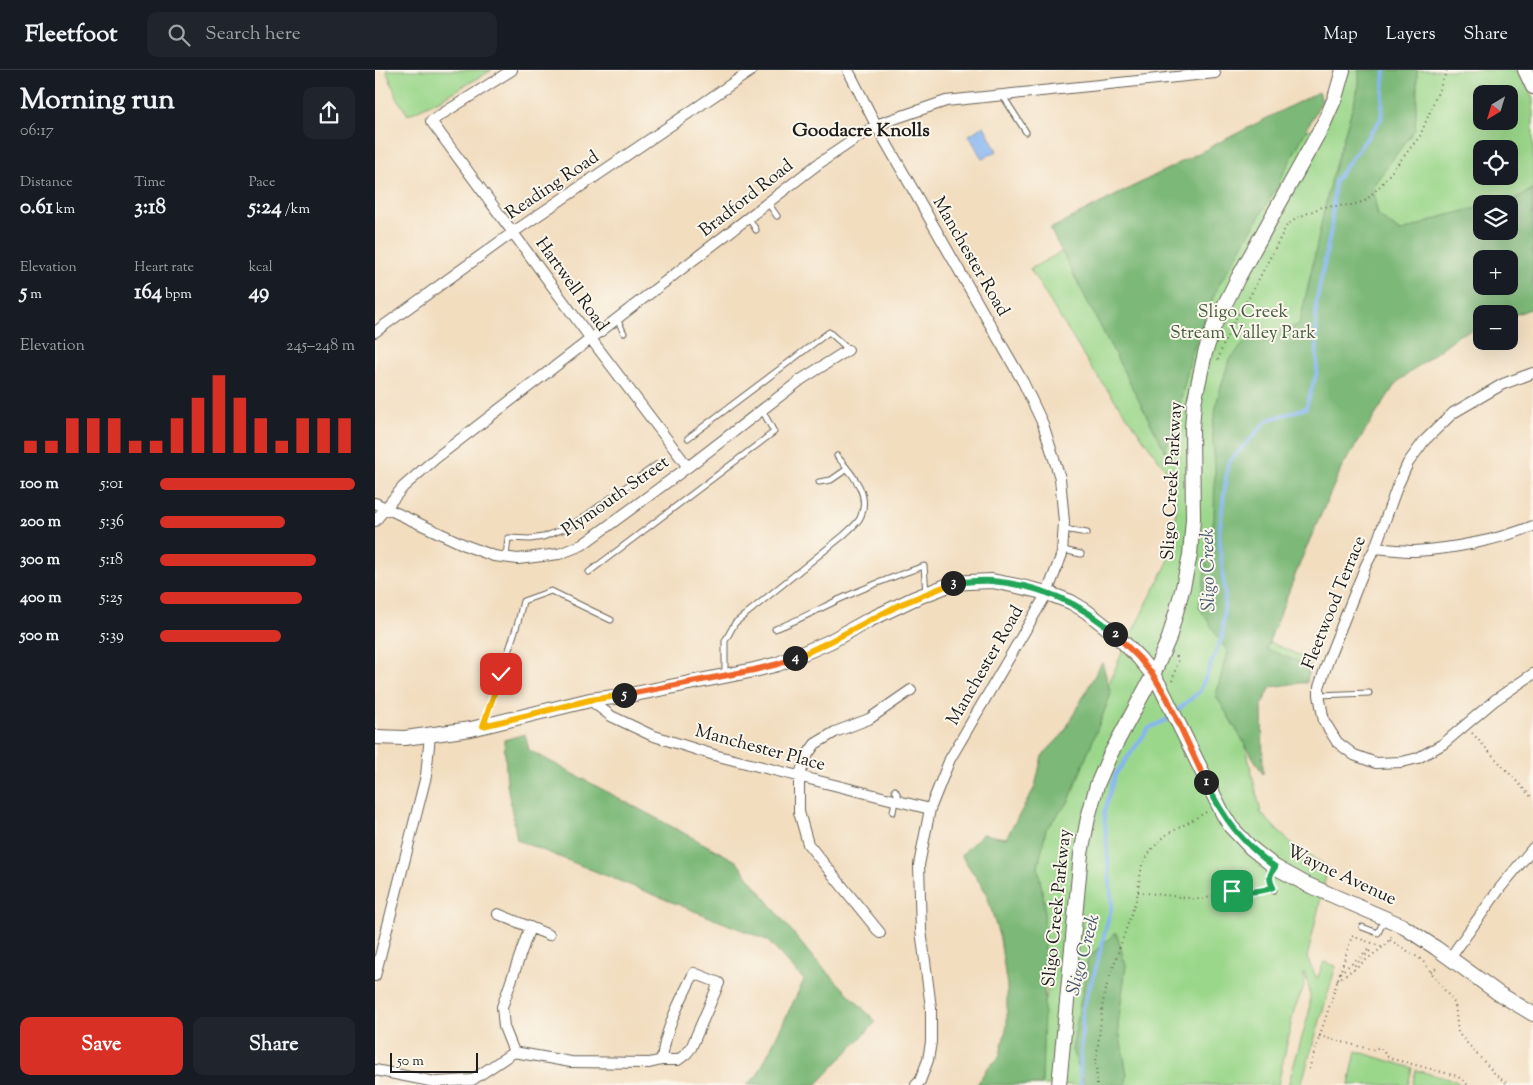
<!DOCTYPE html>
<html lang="en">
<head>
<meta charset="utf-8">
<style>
  :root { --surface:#171b24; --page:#20242c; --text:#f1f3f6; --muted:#9ea1a6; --line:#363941; --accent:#d93025 }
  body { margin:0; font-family:"Sorts Mill Goudy",serif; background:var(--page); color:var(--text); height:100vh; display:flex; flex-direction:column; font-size:19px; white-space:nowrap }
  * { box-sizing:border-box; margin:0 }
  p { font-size:16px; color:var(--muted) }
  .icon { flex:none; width:28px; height:28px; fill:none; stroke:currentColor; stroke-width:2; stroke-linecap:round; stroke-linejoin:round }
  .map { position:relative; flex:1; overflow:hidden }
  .drawer { display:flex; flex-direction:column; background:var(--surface); width:375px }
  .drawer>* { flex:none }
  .needle { width:32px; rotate:218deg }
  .tools { position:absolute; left:1098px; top:15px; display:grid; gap:10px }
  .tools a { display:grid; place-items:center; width:45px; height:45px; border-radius:10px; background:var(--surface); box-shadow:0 5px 20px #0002; font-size:25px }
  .scale { position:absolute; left:15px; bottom:12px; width:88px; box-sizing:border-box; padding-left:5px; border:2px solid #1c1c1c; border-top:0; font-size:14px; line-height:18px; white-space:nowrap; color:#1c1c1c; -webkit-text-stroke:4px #fbf7ec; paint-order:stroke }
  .pin { position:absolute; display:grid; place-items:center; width:42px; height:42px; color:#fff; margin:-21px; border-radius:10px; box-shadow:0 2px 8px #0006 }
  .km { position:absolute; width:25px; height:25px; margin:-12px; border-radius:50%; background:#222; color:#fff; font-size:14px; line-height:25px; text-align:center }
  .round { display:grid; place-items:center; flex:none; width:52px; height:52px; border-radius:10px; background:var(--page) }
  .summary { display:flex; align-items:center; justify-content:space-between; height:85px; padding:0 20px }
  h1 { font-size:28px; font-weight:800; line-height:38px }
  .metrics { display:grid; grid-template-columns:repeat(3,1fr); gap:8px; height:85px; padding:5px 20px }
  .metrics div { display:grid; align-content:center }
  .metrics b { font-size:21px; font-weight:800 }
  .metrics small { font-size:14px; font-weight:400 }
  .metrics p { font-size:14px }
  .chart { height:140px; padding:10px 20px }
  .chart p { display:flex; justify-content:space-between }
  .chart svg { width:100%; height:90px; margin-top:5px; stroke:var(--accent); stroke-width:6 }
  .button { display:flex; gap:10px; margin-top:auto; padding:10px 20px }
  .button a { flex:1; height:58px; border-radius:10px; background:var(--accent); color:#fff; font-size:20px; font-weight:800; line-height:58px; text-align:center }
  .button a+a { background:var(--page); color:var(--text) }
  ul { padding:0 20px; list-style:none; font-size:16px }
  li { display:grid; grid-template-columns:80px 60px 1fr; align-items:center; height:38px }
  li i { height:12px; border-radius:6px; background:var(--accent) }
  header { display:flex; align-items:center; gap:30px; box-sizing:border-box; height:70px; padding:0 25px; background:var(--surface); border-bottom:1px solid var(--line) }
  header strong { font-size:24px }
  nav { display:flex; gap:28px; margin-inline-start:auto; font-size:18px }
  .search { width:350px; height:45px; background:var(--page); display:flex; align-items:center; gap:12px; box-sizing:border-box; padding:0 18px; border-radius:10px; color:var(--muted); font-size:19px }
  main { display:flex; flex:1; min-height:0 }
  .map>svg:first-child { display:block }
  .green { fill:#9bd78b; stroke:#5c7a54; fill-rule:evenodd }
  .forest { fill:#7cb877; stroke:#4c6a4a; fill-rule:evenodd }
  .water { fill:#85b5f0; stroke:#506886 }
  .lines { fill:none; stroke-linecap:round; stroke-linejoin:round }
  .stream { stroke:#85b5f0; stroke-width:4 }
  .lane-casing { stroke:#676055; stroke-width:7 }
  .street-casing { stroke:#676055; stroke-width:12 }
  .secondary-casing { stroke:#676055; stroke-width:16 }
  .path { stroke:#676055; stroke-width:2; stroke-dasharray:1 4; stroke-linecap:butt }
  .lane { stroke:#fff; stroke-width:5 }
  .street { stroke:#fff; stroke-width:10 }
  .secondary { stroke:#fff; stroke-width:14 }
  .split-1-casing { stroke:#fff; stroke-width:10 }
  .split-2-casing { stroke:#fff; stroke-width:10 }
  .split-3-casing { stroke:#fff; stroke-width:10 }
  .split-4-casing { stroke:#fff; stroke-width:10 }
  .split-5-casing { stroke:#fff; stroke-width:10 }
  .split-6-casing { stroke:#fff; stroke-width:10 }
  .split-1 { stroke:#22a559; stroke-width:6 }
  .split-2 { stroke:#f0652b; stroke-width:6 }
  .split-3 { stroke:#22a559; stroke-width:6 }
  .split-4 { stroke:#f5b400; stroke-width:6 }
  .split-5 { stroke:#f0652b; stroke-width:6 }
  .split-6 { stroke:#f5b400; stroke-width:6 }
  .labels { text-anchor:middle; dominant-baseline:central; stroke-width:4; stroke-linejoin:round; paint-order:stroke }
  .street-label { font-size:18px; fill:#1c1c1c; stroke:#fbf7ec }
  .park-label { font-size:18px; fill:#485d43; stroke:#fbf7ec }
  .neighbourhood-label { font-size:19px; font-weight:bold; fill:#1c1c1c; stroke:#fbf7ec }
  .water-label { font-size:19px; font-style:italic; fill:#465971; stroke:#fbf7ec }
</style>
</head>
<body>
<header>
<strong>Fleetfoot</strong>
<div class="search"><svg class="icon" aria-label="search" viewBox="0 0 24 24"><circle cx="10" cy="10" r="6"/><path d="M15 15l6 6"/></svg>Search here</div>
<nav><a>Map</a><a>Layers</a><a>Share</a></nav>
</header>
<main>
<section class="drawer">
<div class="summary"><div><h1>Morning run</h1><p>06:17</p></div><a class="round"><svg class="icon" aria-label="share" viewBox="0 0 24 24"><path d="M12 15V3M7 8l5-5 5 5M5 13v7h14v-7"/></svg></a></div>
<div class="metrics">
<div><p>Distance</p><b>0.61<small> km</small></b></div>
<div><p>Time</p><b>3:18</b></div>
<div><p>Pace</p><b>5:24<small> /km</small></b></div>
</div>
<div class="metrics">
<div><p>Elevation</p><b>5<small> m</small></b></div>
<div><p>Heart rate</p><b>164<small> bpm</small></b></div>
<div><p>kcal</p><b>49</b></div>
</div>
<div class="chart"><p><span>Elevation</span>245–248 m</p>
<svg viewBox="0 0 160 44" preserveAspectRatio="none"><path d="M5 44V38M15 44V38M25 44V27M35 44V27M45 44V27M55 44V38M65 44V38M75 44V27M85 44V17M95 44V6M105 44V17M115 44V27M125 44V38M135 44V27M145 44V27M155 44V27"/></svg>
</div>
<ul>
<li><b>100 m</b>5:01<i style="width:100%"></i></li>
<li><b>200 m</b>5:36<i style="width:64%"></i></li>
<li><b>300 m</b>5:18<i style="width:80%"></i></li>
<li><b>400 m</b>5:25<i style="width:73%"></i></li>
<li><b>500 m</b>5:39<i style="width:62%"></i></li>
</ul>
<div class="button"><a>Save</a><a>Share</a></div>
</section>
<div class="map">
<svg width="1158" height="1015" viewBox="0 0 1158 1015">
  <rect width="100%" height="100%" fill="#fbf7ec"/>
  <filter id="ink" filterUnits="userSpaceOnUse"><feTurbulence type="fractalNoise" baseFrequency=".02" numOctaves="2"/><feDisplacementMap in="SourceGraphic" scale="10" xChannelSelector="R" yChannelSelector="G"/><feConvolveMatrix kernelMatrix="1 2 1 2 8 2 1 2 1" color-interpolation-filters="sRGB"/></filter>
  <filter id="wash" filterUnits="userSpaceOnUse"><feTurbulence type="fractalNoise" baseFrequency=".0096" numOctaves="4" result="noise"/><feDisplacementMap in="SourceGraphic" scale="20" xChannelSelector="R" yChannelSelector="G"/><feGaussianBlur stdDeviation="1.12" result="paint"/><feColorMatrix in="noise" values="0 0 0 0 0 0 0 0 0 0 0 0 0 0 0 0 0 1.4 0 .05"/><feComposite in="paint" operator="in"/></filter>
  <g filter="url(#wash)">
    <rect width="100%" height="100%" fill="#f2ddbf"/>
    <path class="green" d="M11 0H117L68 28 33 45 23 30Z
      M959 0H1143L1158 29V219L1106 244 997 327 883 567 937 591 932 613 866 610 865 652 886 743 903 761 922 778 953 797 932 888 942 909 949 892 961 896 926 1015H913L934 943C936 928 935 916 929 902L928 906 930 909 928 919 919 940 903 1015H648L673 917 645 886 627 821 729 625 749 578 793 492 800 458 801 435 797 408 715 296 655 199 838 100 939 58C949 39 956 21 959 0ZM1106 24H1134V51H1106ZM1106 79H1134V106H1106ZM1106 134H1134V161H1106ZM1106 189H1134V216H1106Z
      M981 981 1037 998 1033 1015H974Z
      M1041 1000 1080 1011 1086 1015H1037Z"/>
    <path class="forest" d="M984 0H1042V28L1040 59 997 117 1003 145 1025 162 1069 146 1106 137V161H1134V134H1121L1138 130 1158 119V238L1134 247V244H1106V257L1084 265 1021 313 967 397 929 483 891 579 935 596 930 612 896 617 887 634 888 704 841 626 852 581 824 537 839 448 840 396 837 360 843 327 854 290 872 270 924 255 932 221 955 113 984 15ZM1106 189H1134V216H1106Z
      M943 22 947 30 897 125 841 220 816 286 801 351 790 381 675 159Z
      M727 592 736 624 694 731 671 759 663 798 669 831 670 898 667 1015H602L612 998 624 988 632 955V916L625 869 611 822 586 785 607 764 631 768 660 717 667 686 688 664Z
      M150 664 154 680 361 791 434 883 501 952 441 1015H371L382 1006 429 910 392 870 142 770 132 714 129 670Z
      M741 862 751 896 743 955 752 1004 751 1015H710L697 980 713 888Z"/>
    <path class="water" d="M609 56 622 81 607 89 594 65Z"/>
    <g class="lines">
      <path class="stream" d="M706 1015 705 1002 708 938 720 901 737 835 729 743 740 705 774 658 791 650 825 621 847 567 850 527 844 464 853 393 893 350 931 338 942 302 941 234 956 160 960 111 1006 49 1010 0"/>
    </g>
  </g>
  <g filter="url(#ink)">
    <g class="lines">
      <g class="lane-casing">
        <path id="lane" d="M628 26 651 62
          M393 133 402 146
          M374 148 381 160
          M242 249 249 263
          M313 368 454 262 473 279
          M444 412 456 410 472 399
          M689 459 712 463
          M688 480 706 484
          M131 487 133 468 155 469 168 467 189 459 209 447 281 395
          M214 502 399 362 387 340
          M400 559C422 551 442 540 463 530 491 517 520 506 549 496L551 523
          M350 605V571L360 553 469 465C474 460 482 454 485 448 497 424 476 403 462 386
          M944 625 994 623
          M110 653 143 552 148 531 176 521 236 550
          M520 720 526 731
          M518 742 520 731
          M899 820 895 812 896 802 900 797
          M987 857 1003 863 1009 850"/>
      </g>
      <g class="street-casing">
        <path id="street" d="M137 0 56 51 216 269 313 397
          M473 0 501 55 648 312 668 354 685 408 689 452 687 484 672 523 575 689 555 739 544 795 546 860 556 938V972L553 990 545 1011 541 1015
          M0 262 137 163 377 0
          M1158 303 1128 314 1078 343 1049 371 1033 393 1022 417 1000 478 991 495 955 585 944 617V625L949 651 962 672 979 685 1001 693 1027 692 1043 688 1068 674 1120 630 1158 604
          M0 433 92 476 119 486 143 489 184 484 207 475 313 397 427 309 473 280
          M0 451 28 417 61 388 443 94 501 55 571 31 840 3
          M1000 478C1013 479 1027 481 1040 481 1076 479 1124 470 1158 456
          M215 630 236 646 276 665 339 685 555 739
          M123 844 174 865
          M505 863 433 774 424 742V706L433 684 440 674 460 662 494 649 536 620
          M1075 888 1125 818 1158 778
          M0 906 51 706 55 665
          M139 982 129 957 127 937 155 857
          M0 1000 60 1012 97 1010 139 982 196 992 274 993 287 990H303L311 984 316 978 344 913 319 903C305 931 290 959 287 990"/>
      </g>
      <g class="secondary-casing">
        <path id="secondary" d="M1150 0 1158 17
          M0 667 30 668 96 659 215 630 255 625 379 600 403 594 454 572 494 550 538 529 579 513 594 512 617 511 642 516 672 523 696 532 711 541 739 563 764 588 778 605 785 616 848 744 856 757 876 778 900 797 931 814 1026 855 1061 878 1123 923 1158 944
          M684 1015 706 784 713 748 722 715 735 685 778 605 794 568 808 517 815 485 818 449 817 358 819 333 830 283 839 256 863 208 949 53 960 28 968 0"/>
      </g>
      <path class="path" d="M843 290C850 268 861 246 875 226L912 155 924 147 947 137 977 135 990 131 1005 116 1045 66 1072 0
        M797 611 803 591 801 584
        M1097 663 1158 729
        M763 822 823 829H829L850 822H870L891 820
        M1015 870 1047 890 1080 934 1083 963 1121 1005 1134 1015
        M1056 902 1064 896
        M965 903 994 879 995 881 978 897 979 899 1008 877
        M962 910 979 899
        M944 966 994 979 999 980 1004 977 1014 988 1082 1006 1093 1015
        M934 999 977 866 1008 877 1015 869 1017 865
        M722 1015 721 992 728 932 732 915 762 827 767 795 777 779 791 765 833 741"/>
      <use href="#lane" class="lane"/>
      <use href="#street" class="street"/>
      <use href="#secondary" class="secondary"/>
    </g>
  </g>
  <g class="lines" filter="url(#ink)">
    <g class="split-1-casing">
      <path id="split-1" d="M831 712C848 748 867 773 900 797 895 804 893 809 898 817 885 823 870 822 857 821"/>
    </g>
    <g class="split-2-casing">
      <path id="split-2" d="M740 564 764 588 778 605 792 628 831 712"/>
    </g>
    <g class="split-3-casing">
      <path id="split-3" d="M578 513C591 512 605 510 617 511 663 515 707 533 740 564"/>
    </g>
    <g class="split-4-casing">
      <path id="split-4" d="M420 588 454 572 524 535 578 513"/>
    </g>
    <g class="split-5-casing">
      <path id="split-5" d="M249 625 379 600 403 594 420 588"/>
    </g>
    <g class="split-6-casing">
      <path id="split-6" d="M126 604 108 656 215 630 249 625"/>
    </g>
    <use href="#split-1" class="split-1"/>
    <use href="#split-2" class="split-2"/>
    <use href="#split-3" class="split-3"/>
    <use href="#split-4" class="split-4"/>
    <use href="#split-5" class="split-5"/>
    <use href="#split-6" class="split-6"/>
  </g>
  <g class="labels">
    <g class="street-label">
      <text transform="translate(178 116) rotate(-34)">Reading Road</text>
      <text transform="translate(372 129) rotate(-38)">Bradford Road</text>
      <text transform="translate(595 187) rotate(60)">Manchester Road</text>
      <text transform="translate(196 215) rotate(54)">Hartwell Road</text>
      <text transform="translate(798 411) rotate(-87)">Sligo Creek Parkway</text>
      <text transform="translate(241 427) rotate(-35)">Plymouth Street</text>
      <text transform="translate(960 533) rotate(-68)">Fleetwood Terrace</text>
      <text transform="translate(611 596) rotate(-60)">Manchester Road</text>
      <text transform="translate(385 679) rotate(15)">Manchester Place</text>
      <text transform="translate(966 806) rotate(25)">Wayne Avenue</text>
      <text transform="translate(683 838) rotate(-84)">Sligo Creek Parkway</text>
    </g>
    <g class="park-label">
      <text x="868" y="243">Sligo Creek<tspan x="868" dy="21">Stream Valley Park</tspan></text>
    </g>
    <g class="neighbourhood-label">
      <text x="486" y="61">Goodacre Knolls</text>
    </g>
    <g class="water-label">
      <text transform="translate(834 500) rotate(-91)">Sligo Creek</text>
      <text transform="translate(709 885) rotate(-75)">Sligo Creek</text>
    </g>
  </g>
</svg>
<div class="tools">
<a><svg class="needle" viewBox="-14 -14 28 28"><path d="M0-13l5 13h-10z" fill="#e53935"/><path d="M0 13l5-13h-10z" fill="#9ea1a6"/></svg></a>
<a><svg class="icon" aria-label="locate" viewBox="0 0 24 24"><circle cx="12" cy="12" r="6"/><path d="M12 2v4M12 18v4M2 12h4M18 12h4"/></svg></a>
<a><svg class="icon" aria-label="layers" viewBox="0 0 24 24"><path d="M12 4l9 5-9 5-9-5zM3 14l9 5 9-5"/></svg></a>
<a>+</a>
<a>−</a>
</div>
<div class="scale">50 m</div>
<div class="pin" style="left:857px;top:821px;background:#1e9e55"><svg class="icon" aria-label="arrive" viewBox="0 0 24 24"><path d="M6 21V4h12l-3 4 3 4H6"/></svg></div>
<div class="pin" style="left:126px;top:604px;background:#d93025"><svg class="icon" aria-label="check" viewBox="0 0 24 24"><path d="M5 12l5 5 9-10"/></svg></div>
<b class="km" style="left:831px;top:712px">1</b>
<b class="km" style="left:740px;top:564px">2</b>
<b class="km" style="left:578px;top:513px">3</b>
<b class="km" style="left:420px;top:588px">4</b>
<b class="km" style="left:249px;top:625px">5</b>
</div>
</main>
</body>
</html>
